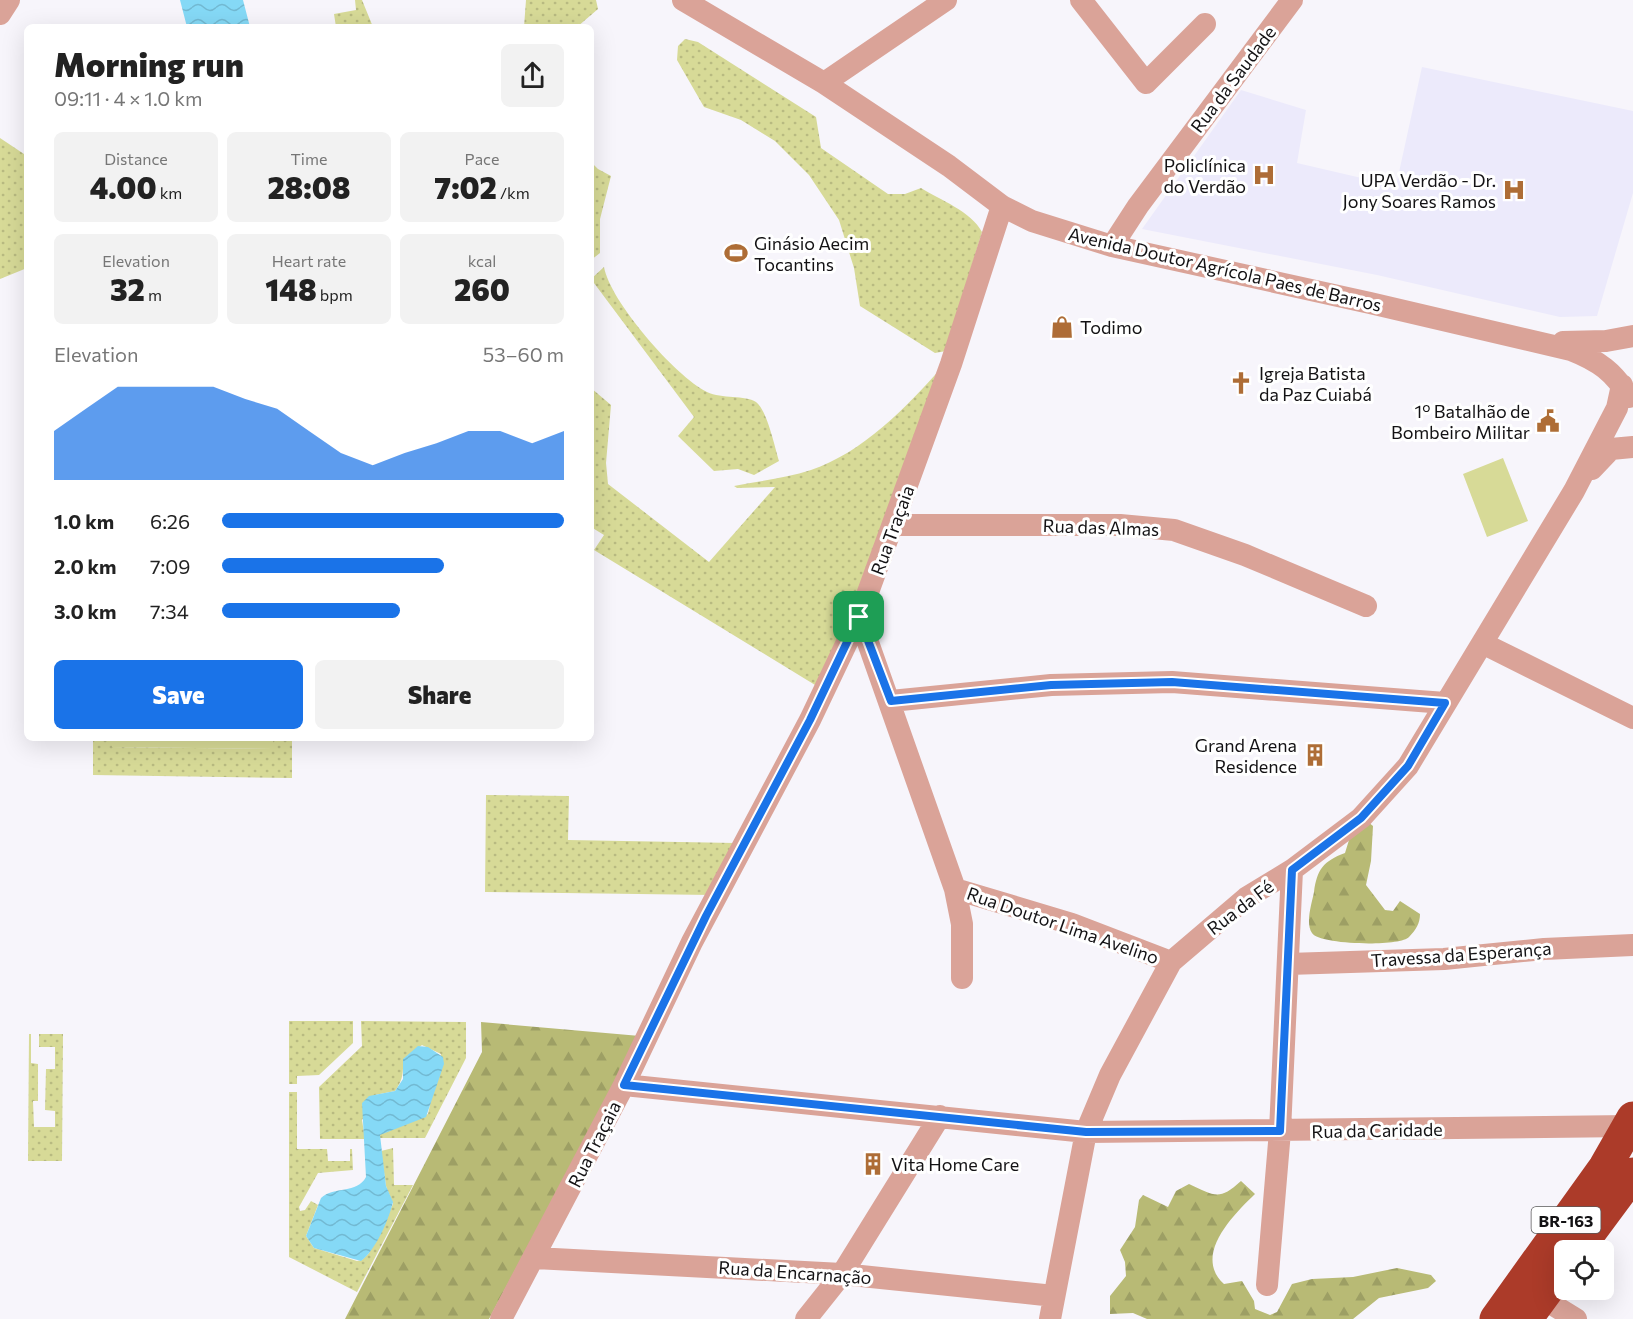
<!DOCTYPE html>
<html lang="en">
<head>
<meta charset="utf-8">
<style>
  :root { --surface:#fff; --page:#f2f2f2; --text:#222; --muted:#767676; --accent:#1a73e8 }
  body { margin:0; font-family:Commissioner,sans-serif; background:var(--page); color:var(--text); height:100vh; display:flex; flex-direction:column; font-size:22px; white-space:nowrap }
  * { box-sizing:border-box; margin:0 }
  p { font-size:20px; color:var(--muted) }
  .icon { flex:none; width:33px; height:33px; fill:none; stroke:currentColor; stroke-width:2; stroke-linecap:round; stroke-linejoin:round }
  .map { position:relative; flex:1; overflow:hidden }
  .panel { position:absolute; left:24px; top:24px; width:570px; height:717px; display:flex; flex-direction:column; background:var(--surface); border-radius:9px; box-shadow:0 6px 24px #0002 }
  .panel>* { flex:none }
  .buttons { position:absolute; left:1554px; top:1240px; display:grid; gap:12px }
  .buttons a { display:grid; place-items:center; width:60px; height:60px; border-radius:9px; background:var(--surface); box-shadow:0 6px 24px #0002; font-size:30px }
  .pin { position:absolute; display:grid; place-items:center; width:51px; height:51px; color:#fff; margin:-26px; border-radius:12px; box-shadow:0 3px 9px #0006 }
  .round { display:grid; place-items:center; flex:none; width:63px; height:63px; border-radius:9px; background:var(--page) }
  .overview { display:flex; align-items:center; justify-content:space-between; height:102px; padding:0 30px }
  h1 { font-size:33px; font-weight:800; line-height:45px }
  .stats { display:grid; grid-template-columns:repeat(3,1fr); gap:9px; height:102px; padding:6px 30px }
  .stats div { display:grid; align-content:center; border-radius:9px; background:var(--page); text-align:center }
  .stats b { font-size:30px; font-weight:800 }
  .stats small { font-size:16px; font-weight:400 }
  .stats p { font-size:16px }
  .chart { height:168px; padding:12px 30px }
  .chart p { display:flex; justify-content:space-between }
  .chart svg { width:100%; height:108px; margin-top:6px; fill:var(--accent); opacity:.7 }
  .button { display:flex; gap:12px; margin-top:auto; padding:12px 30px }
  .button a { flex:1; height:69px; border-radius:9px; background:var(--accent); color:#fff; font-size:24px; font-weight:800; line-height:69px; text-align:center }
  .button a+a { background:var(--page); color:var(--text) }
  ul { padding:0 30px; list-style:none; font-size:20px }
  li { display:grid; grid-template-columns:96px 72px 1fr; align-items:center; height:45px }
  li i { height:15px; border-radius:8px; background:var(--accent) }
  .map>svg:first-child { display:block }
  .medical { fill:#eceafb }
  .grass { fill:url(#grass-dots) }
  .forest { fill:url(#forest-firs) }
  .pitch { fill:#d7da97 }
  .water { fill:url(#water-waves) }
  .lines { fill:none; stroke-linecap:round; stroke-linejoin:round }
  .minor { stroke:#daa398; stroke-width:22 }
  .highway { stroke:#ac3b29; stroke-width:33 }
  .route-casing { stroke:#fff; stroke-width:12 }
  .route { stroke:#1a73e8; stroke-width:8 }
  .labels { text-anchor:middle; dominant-baseline:central; stroke-width:6; stroke-linejoin:round; paint-order:stroke }
  .shield { fill:#fff; stroke:#5a595a; stroke-width:1.5 }
  .shield-label { font-size:16px; font-weight:bold; fill:#131214 }
  .street-label { font-size:18px; fill:#131214; stroke:#fff }
  .poi-label { font-size:18px; fill:#131214; stroke:#fff; text-anchor:end }
</style>
</head>
<body>
<div class="map">
<svg width="1633" height="1319" viewBox="0 0 1633 1319">
  <defs>
    <pattern id="grass-dots" width="8" height="8" patternUnits="userSpaceOnUse" patternTransform="scale(1.5)"><rect width="8" height="8" fill="#d7da97"/><path d="M2 2h.1M6 6h.1" fill="none" stroke="#b8ba81" stroke-width="1.8" stroke-linecap="round"/></pattern>
    <pattern id="forest-firs" width="22" height="20" patternUnits="userSpaceOnUse" patternTransform="scale(1.5)"><rect width="22" height="20" fill="#b8ba75"/><path d="M5 1l3.5 6h-7zM16 11l3.5 6h-7z" fill="#9d9f64"/></pattern>
    <pattern id="water-waves" width="16" height="10" patternUnits="userSpaceOnUse" patternTransform="scale(1.5)"><rect width="16" height="10" fill="#85d9f6"/><path d="M0 5q4-4 8 0t8 0" fill="none" stroke="#72b9d2"/></pattern>
  </defs>
  <rect width="100%" height="100%" fill="#f7f5fb"/>
  <path class="medical" d="M1422 67 1633 111V193L1597 316 1560 317 1377 275 1142 229 1241 90 1306 110 1297 163 1396 186Z"/>
  <path class="grass" d="M355 0H362L373 27H336L334 14 356 10Z
    M526 0H596L598 9 577 27H524Z
    M685 39 698 42 816 117 821 148 888 194H905L921 188C940 200 971 211 982 232L946 351 935 353 860 306 854 268 839 220 809 175 775 141 741 120 704 107 677 60 678 46Z
    M0 138 27 156V268L0 279Z
    M591 162 598 169 611 176 600 219V253L591 260Z
    M604 267C610 301 675 376 707 392 722 399 745 395 756 402 767 410 775 448 779 461L754 475 738 469 714 471 678 436 694 417 591 279Z
    M941 368 850 618 820 688 594 550 604 535 591 527V388L611 405 606 463 608 484 709 562 775 487 737 488 734 486C759 481 787 478 811 470 862 453 907 407 941 368Z
    M93 738H112V747L273 749V738H292V778L93 775Z
    M486 795 569 796 568 840 735 843 712 895 485 892Z
    M289 1021H353V1043L319 1075 297 1076V1084H289Z
    M361 1021 466 1022V1058L425 1138H379L381 1133 428 1114 441 1054 422 1045C391 1066 412 1068 395 1091L375 1095 362 1120 365 1139H320L319 1087 362 1046Z
    M29 1034H31V1063L38 1064V1101H33L34 1127H55V1111L45 1110 46 1069H55V1047H39V1034H63L62 1161H28Z
    M289 1092H297V1149H327L328 1161H350V1149H352L353 1170 318 1173 299 1207 300 1211 305 1210 311 1201 318 1205 306 1236 314 1248 357 1261 362 1260 369 1253 393 1204 386 1186 381 1151 393 1148 394 1185H413L357 1292 289 1257Z"/>
  <path class="forest" d="M1368 822 1373 826 1371 861 1366 885 1385 910 1393 911 1400 901 1420 914C1420 923 1416 930 1409 937 1400 947 1319 945 1312 933 1305 923 1312 903 1314 892 1317 870 1323 861 1345 853L1349 840Z
    M481 1022 640 1036 489 1319H345L482 1052Z
    M1241 1181 1255 1194C1232 1216 1193 1256 1224 1284L1242 1281 1254 1301 1255 1309 1270 1315 1277 1312 1292 1284 1312 1279 1353 1277 1397 1268 1431 1275 1436 1281 1428 1288 1379 1298 1353 1319H1147L1133 1313 1110 1314V1296L1126 1276 1125 1262 1120 1250 1135 1227 1139 1200 1143 1195 1168 1207 1176 1191 1189 1184C1215 1196 1219 1201 1241 1181Z"/>
  <path class="pitch" d="M1503 458 1528 521 1487 537 1463 474Z
    M112 738H273V749L112 747Z"/>
  <path class="water" d="M180 0H243L250 27H187Z
    M418 1046 428 1047 443 1057 444 1064 426 1117 380 1135 386 1186 393 1202C389 1219 376 1250 361 1261L314 1248 306 1236 321 1198C334 1186 357 1194 366 1177L362 1103 369 1096 395 1091 403 1079V1059Z"/>
  <g class="lines">
    <path class="minor" d="M683 0 824 83 949 166 1002 206 1032 221 1112 246 1370 303 1571 350C1599 361 1614 372 1629 397
      M1081 0 1146 83 1205 24
      M0 14 9 0
      M824 83 946 0
      M1112 246 1138 206 1292 0
      M1563 342 1606 341 1633 336
      M1592 469 1611 449 1633 447
      M894 525H1120L1174 530 1245 555 1366 606
      M859 617 955 889 962 924V978
      M1484 644 1633 718
      M891 701 1051 685 1172 682 1445 703
      M955 889 1072 924 1171 962
      M1288 964 1444 959 1544 949 1633 945
      M624 1085 1086 1132 1629 1126
      M535 1258 842 1274 1054 1296
      M1267 1285 1280 1131 1292 870
      M1542 1298 1576 1319
      M501 1319 624 1085 692 942 810 720 859 617 951 364 1002 206
      M806 1319 842 1274 940 1116
      M1050 1319 1086 1132 1110 1075 1171 962 1246 898 1292 870 1361 818 1408 766 1574 491 1617 408 1622 385"/>
    <path class="highway" d="M1576 1251 1633 1174
      M1496 1319 1605 1167 1633 1118
      M1526 1319 1564 1267"/>
  </g>
  <g class="lines">
    <g class="route-casing">
      <path id="route" d="M859 617 891 701 1051 685 1172 682 1445 703 1408 766 1361 818 1292 870 1280 1131 1086 1132 624 1085 706 916 810 720Z"/>
    </g>
    <use href="#route" class="route"/>
  </g>
  <defs>
    <g id="hospital-bare" transform="scale(1.8)"><path d="M-5-5h3v3.5h4V-5h3V5h-3V1.5h-4V5h-3Z" fill="#ae6d36" stroke="#fff" stroke-width="2.5" paint-order="stroke"/></g>
    <g id="stadium-bare" transform="scale(1.8)"><path d="M0-5a6.5 5 0 1 0 0 10a6.5 5 0 1 0 0-10ZM-3.5-1.8h7v3.6h-7Z" fill="#ae6d36" stroke="#fff" stroke-width="2.5" paint-order="stroke"/></g>
    <g id="shop-bare" transform="scale(1.8)"><path d="M-5-2.5h2.3a2.7 3.5 0 0 1 5.4 0H5L5.5 6h-11ZM-1.5-2.5h3a1.5 2.3 0 0 0-3 0Z" fill="#ae6d36" stroke="#fff" stroke-width="2.5" paint-order="stroke"/></g>
    <g id="church-bare" transform="scale(1.8)"><path d="M-1.2-6h2.4v3.5h3.3v2.4h-3.3V6h-2.4V-.1h-3.3v-2.4h3.3Z" fill="#ae6d36" stroke="#fff" stroke-width="2.5" paint-order="stroke"/></g>
    <g id="civic-bare" transform="scale(1.8)"><path d="M-.6-6.5H3V-4.5H.6V-3L4-1V1h2V6H-6V1h2V-1L-.6-3ZM-1.2 2.5V6h2.4V2.5Z" fill="#ae6d36" stroke="#fff" stroke-width="2.5" paint-order="stroke"/></g>
    <g id="building-bare" transform="scale(1.8)"><path d="M-4-6H4V6H1V3H-1V6H-4ZM-2.5-4.3h1.7v1.8h-1.7ZM.8-4.3h1.7v1.8H.8ZM-2.5-1h1.7V.8h-1.7ZM.8-1h1.7V.8H.8Z" fill="#ae6d36" stroke="#fff" stroke-width="2.5" paint-order="stroke"/></g>
  </defs>
  <g fill-rule="evenodd">
    <use href="#hospital-bare" x="1264" y="175"/>
    <use href="#hospital-bare" x="1514" y="190"/>
    <use href="#stadium-bare" x="736" y="253"/>
    <use href="#shop-bare" x="1062" y="327"/>
    <use href="#church-bare" x="1241" y="383"/>
    <use href="#civic-bare" x="1548" y="421"/>
    <use href="#building-bare" x="1315" y="755"/>
    <use href="#building-bare" x="873" y="1164"/>
  </g>
  <g class="labels">
    <rect class="shield" x="1531.5" y="1207" width="69" height="26" rx="4.5"/>
    <g class="shield-label">
      <text x="1566" y="1220">BR-163</text>
    </g>
    <g class="street-label">
      <text transform="translate(1233 79) rotate(-53)">Rua da Saudade</text>
      <text transform="translate(1225 269) rotate(13)">Avenida Doutor Agrícola Paes de Barros</text>
      <text transform="translate(1101 527) rotate(2)">Rua das Almas</text>
      <text transform="translate(892 530) rotate(-70)">Rua Traçaia</text>
      <text transform="translate(1240 907) rotate(-37)">Rua da Fé</text>
      <text transform="translate(1063 925) rotate(19)">Rua Doutor Lima Avelino</text>
      <text transform="translate(1461 954) rotate(-4)">Travessa da Esperança</text>
      <text transform="translate(1377 1130) rotate(-1)">Rua da Caridade</text>
      <text transform="translate(594 1144) rotate(-63)">Rua Traçaia</text>
      <text transform="translate(795 1272) rotate(4)">Rua da Encarnação</text>
    </g>
    <g class="poi-label">
      <text x="1246" y="165">Policlínica<tspan x="1246" dy="21">do Verdão</tspan></text>
      <text x="1496" y="180">UPA Verdão - Dr.<tspan x="1496" dy="21">Jony Soares Ramos</tspan></text>
      <text x="754" y="243" text-anchor="start">Ginásio Aecim<tspan x="754" dy="21">Tocantins</tspan></text>
      <text x="1080" y="327" text-anchor="start">Todimo</text>
      <text x="1259" y="373" text-anchor="start">Igreja Batista<tspan x="1259" dy="21">da Paz Cuiabá</tspan></text>
      <text x="1530" y="411">1º Batalhão de<tspan x="1530" dy="21">Bombeiro Militar</tspan></text>
      <text x="1297" y="745">Grand Arena<tspan x="1297" dy="21">Residence</tspan></text>
      <text x="891" y="1164" text-anchor="start">Vita Home Care</text>
    </g>
  </g>
</svg>
<div class="buttons">
<a><svg class="icon" aria-label="locate" viewBox="0 0 24 24"><circle cx="12" cy="12" r="6"/><path d="M12 2v4M12 18v4M2 12h4M18 12h4"/></svg></a>
</div>
<div class="pin" style="left:859px;top:617px;background:#1e9e55"><svg class="icon" aria-label="arrive" viewBox="0 0 24 24"><path d="M6 21V4h12l-3 4 3 4H6"/></svg></div>
<section class="panel">
<div class="overview"><div><h1>Morning run</h1><p>09:11 · 4 × 1.0 km</p></div><a class="round"><svg class="icon" aria-label="share" viewBox="0 0 24 24"><path d="M12 15V3M7 8l5-5 5 5M5 13v7h14v-7"/></svg></a></div>
<div class="stats">
<div><p>Distance</p><b>4.00<small> km</small></b></div>
<div><p>Time</p><b>28:08</b></div>
<div><p>Pace</p><b>7:02<small> /km</small></b></div>
</div>
<div class="stats">
<div><p>Elevation</p><b>32<small> m</small></b></div>
<div><p>Heart rate</p><b>148<small> bpm</small></b></div>
<div><p>kcal</p><b>260</b></div>
</div>
<div class="chart"><p><span>Elevation</span>53–60 m</p>
<svg viewBox="0 0 160 44" preserveAspectRatio="none"><path d="M0 44V24L10 15L20 6L30 6L40 6L50 6L60 11L70 15L80 24L90 33L100 38L110 33L120 29L130 24L140 24L150 29L160 24V44z"/></svg>
</div>
<ul>
<li><b>1.0 km</b>6:26<i style="width:100%"></i></li>
<li><b>2.0 km</b>7:09<i style="width:65%"></i></li>
<li><b>3.0 km</b>7:34<i style="width:52%"></i></li>
</ul>
<div class="button"><a>Save</a><a>Share</a></div>
</section>
</div>
</body>
</html>
